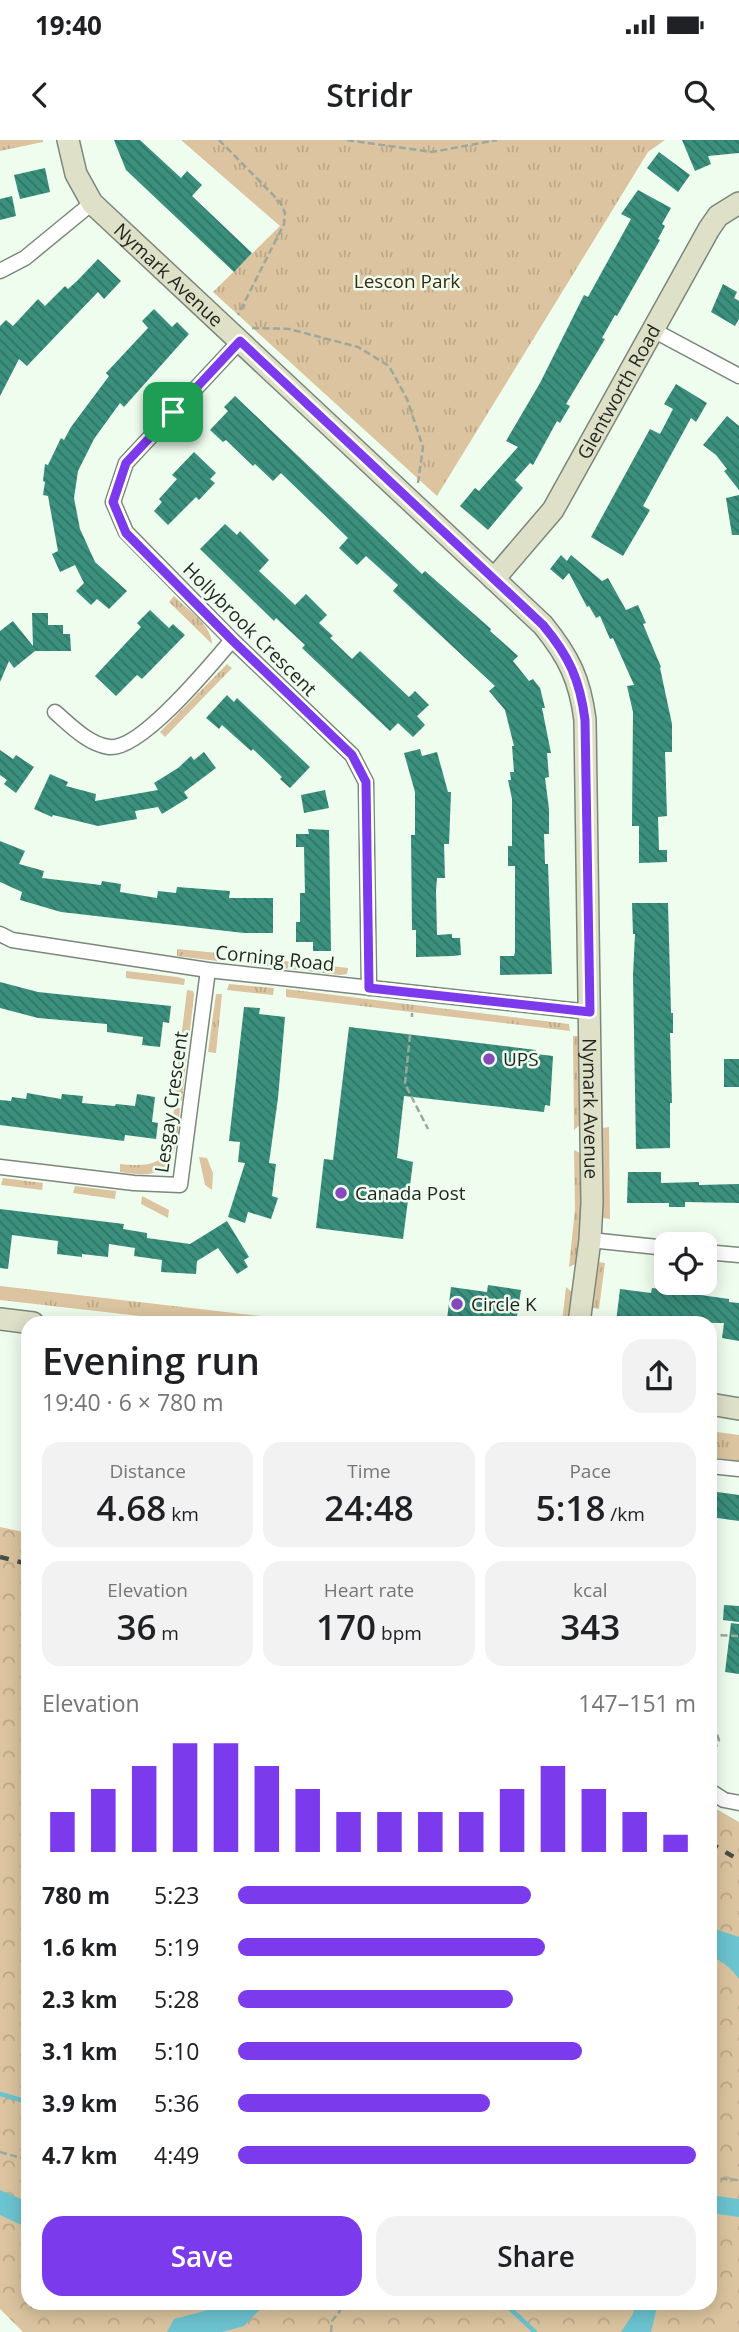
<!DOCTYPE html>
<html lang="en">
<head>
<meta charset="utf-8">
<style>
  :root { --surface:#fff; --page:#f2f2f2; --text:#202124; --muted:#757577; --accent:#7c3aed }
  body { margin:0; font-family:"Open Sans",sans-serif; background:var(--page); color:var(--text); height:100vh; display:flex; flex-direction:column; font-size:26px; white-space:nowrap }
  * { box-sizing:border-box; margin:0 }
  p { font-size:23px; color:var(--muted) }
  .icon { flex:none; width:38px; height:38px; fill:none; stroke:currentColor; stroke-width:2; stroke-linecap:round; stroke-linejoin:round }
  .map { position:relative; flex:1; overflow:hidden }
  .panel { position:absolute; left:21px; top:1176px; width:696px; height:994px; display:flex; flex-direction:column; background:var(--surface); border-radius:21px; box-shadow:0 4px 18px #0003 }
  .panel>* { flex:none }
  .fabs { position:absolute; left:654px; top:1092px; display:grid; gap:14px }
  .fabs a { display:grid; place-items:center; width:63px; height:63px; border-radius:14px; background:var(--surface); box-shadow:0 4px 18px #0003; font-size:35px }
  .pin { position:absolute; display:grid; place-items:center; width:60px; height:60px; color:#fff; margin:-30px; border-radius:14px; box-shadow:0 4px 10px #0006 }
  .round { display:grid; place-items:center; flex:none; width:74px; height:74px; border-radius:21px; background:var(--page) }
  .head { display:flex; align-items:center; justify-content:space-between; height:119px; padding:0 21px }
  h1 { font-size:38px; font-weight:600; line-height:52px }
  .stats { display:grid; grid-template-columns:repeat(3,1fr); gap:10px; height:119px; padding:7px 21px }
  .stats div { display:grid; align-content:center; border-radius:18px; background:var(--page); text-align:center }
  .stats b { font-size:35px; font-weight:600 }
  .stats small { font-size:19px; font-weight:400 }
  .stats p { font-size:19px }
  .chart { height:196px; padding:14px 21px }
  .chart p { display:flex; justify-content:space-between }
  .chart svg { width:100%; height:126px; margin-top:7px; stroke:var(--accent); stroke-width:6 }
  .cta { display:flex; gap:14px; margin-top:auto; padding:14px 21px }
  .cta a { flex:1; height:80px; border-radius:21px; background:var(--accent); color:#fff; font-size:28px; font-weight:600; line-height:80px; text-align:center }
  .cta a+a { background:var(--page); color:var(--text) }
  ul { padding:0 21px; list-style:none; font-size:23px }
  li { display:grid; grid-template-columns:112px 84px 1fr; align-items:center; height:52px }
  li i { height:18px; border-radius:9px; background:var(--accent) }
  .status { display:flex; justify-content:space-between; align-items:center; height:49px; padding:0 35px; background:var(--surface); direction:ltr }
  .status svg { height:19px; fill:currentColor }
  header { display:flex; justify-content:space-between; align-items:center; height:91px; padding:0 21px; background:var(--surface); font-size:32px; font-weight:600 }
  .map>svg:first-child { display:block }
  .grass { fill:url(#grass-tufts) }
  .forest { fill:url(#forest-crowns) }
  .water { fill:#6cc4d1 }
  .lines { fill:none; stroke-linecap:round; stroke-linejoin:round }
  .stream { stroke:#6cc4d1; stroke-width:4.5 }
  .building { fill:url(#building-back-hatch) }
  .street-casing { stroke:#7b877a; stroke-width:17 }
  .secondary-casing { stroke:#7b877a; stroke-width:24 }
  .path { stroke:#9da89d; stroke-width:2.5; stroke-dasharray:7 3.5; stroke-linecap:butt }
  .street { stroke:#fff; stroke-width:14 }
  .secondary { stroke:#dee0c8; stroke-width:21 }
  .rail { stroke:#464d46; stroke-width:4.5; stroke-dasharray:9 9; stroke-linecap:butt }
  .route-casing { stroke:#fff; stroke-width:14 }
  .route { stroke:#7c3aed; stroke-width:9 }
  .poi-dot { fill:#8649be; stroke:#effdef; stroke-width:2.5 }
  .labels { text-anchor:middle; dominant-baseline:central; stroke-width:5; stroke-linejoin:round; paint-order:stroke }
  .street-label { font-size:19px; fill:#1f241f; stroke:#effdef }
  .park-label { font-size:19px; fill:#3b2c11; stroke:#effdef }
  .poi-label { font-size:19px; fill:#1f241f; stroke:#effdef; text-anchor:start }
</style>
</head>
<body>
<div class="status"><b>19:40</b><svg viewBox="0 0 49 12"><path d="M0 12V9h3v3zM5 12V6h3v6zM10 12V3h3v9zM15 12V0h3v12zM26 1h20v11H26zM47 4h2v5h-2z"/></svg></div>
<header><svg class="icon" aria-label="back" viewBox="0 0 24 24"><path d="M15 5l-7 7 7 7"/></svg>Stridr<svg class="icon" aria-label="search" viewBox="0 0 24 24"><circle cx="10" cy="10" r="6"/><path d="M15 15l6 6"/></svg></header>
<div class="map">
<svg width="739" height="2192" viewBox="0 0 739 2192">
  <defs>
    <pattern id="grass-tufts" width="24" height="20" patternUnits="userSpaceOnUse" patternTransform="scale(1.75)"><rect width="24" height="20" fill="#dbc49f"/><path d="M3 7l-1-3M5 7V3M7 7l1-3M15 17l-1-3M17 17v-4M19 17l1-3" fill="none" stroke="#bca888"/></pattern>
    <pattern id="forest-crowns" width="20" height="18" patternUnits="userSpaceOnUse" patternTransform="scale(1.75)"><rect width="20" height="18" fill="#dbc49f"/><path d="M2 6a3 3 0 1 1 6 0M12 15a3 3 0 1 1 6 0" fill="none" stroke="#bca888"/></pattern>
    <pattern id="building-back-hatch" width="6" height="6" patternUnits="userSpaceOnUse" patternTransform="scale(1.75)"><rect width="6" height="6" fill="#3a8f7d"/><path d="M-1 5l2 2M0 0l6 6M5-1l2 2" fill="none" stroke="#307566"/></pattern>
  </defs>
  <rect width="100%" height="100%" fill="#effdef"/>
  <path class="grass" d="M0 0H43V2L0 11Z
    M181 0H665L648 12 437 356 213 152 280 86Z
    M174 456C187 469 212 485 212 504L169 462Z
    M227 524 232 528 165 597 160 592Z
    M177 809 218 813 217 821 177 816Z
    M250 817 348 828 347 834 340 835 249 824Z
    M126 831 177 837 185 839 184 845 126 838Z
    M229 844 274 848 273 855 227 850Z
    M286 849 569 884 570 891 286 857Z
    M187 850 193 851 194 854 189 900 181 899Z
    M216 854H222L216 913 208 912Z
    M573 896H580L582 983 574 990Z
    M187 912 182 961 174 960 179 914Z
    M174 968H180C178 991 179 1030 149 1034 140 1035 129 1033 120 1032V1024C172 1030 168 1011 174 968Z
    M609 987 610 1079 603 1078 602 988Z
    M574 1010 582 1014 583 1081 577 1123 569 1127 575 1069Z
    M199 1017 207 1018 213 1033 212 1050 205 1045Z
    M3 1038 43 1043 42 1050 1 1045Z
    M75 1046 116 1051 115 1059 73 1053Z
    M142 1056 169 1070 168 1078 141 1064Z
    M599 1122 605 1123 599 1169 593 1168Z
    M0 1146 286 1179V1183H201L0 1160Z
    M566 1147 572 1152 567 1183H562Z
    M710 1291 739 1295V1321L711 1317Z"/>
  <path class="forest" d="M0 1387 28 1393V2163H710L711 1666 739 1682V2192H23L0 2169Z"/>
  <path class="water" d="M715 1789 739 1797V1839C732 1829 722 1820 711 1817V1790Z
    M0 2050 28 2062V2088L0 2075Z
    M710 2055 739 2059V2077L711 2073Z
    M223 2163H266L244 2186 222 2192H167L174 2179 212 2169Z
    M636 2163H658L651 2192H621L633 2174Z"/>
  <g class="lines">
    <path class="stream" d="M0 1954 28 1962
      M504 2163 535 2192"/>
  </g>
  <path class="building" d="M114 0H140L181 38 187 31 202 45 192 56 252 113 234 132 126 30Z
    M682 0H739V13L708 16 711 24 695 31Z
    M659 12 690 35 678 52 647 28Z
    M45 28 50 52 20 59 14 35Z
    M638 50 671 68 662 84 665 86 658 99 660 100 617 176 615 175 602 198 605 199 566 264 570 266 560 283 557 281 533 325 530 323 515 340 523 348 488 390 460 366 475 348 479 351 518 307 506 301 540 243 584 155 588 157 631 79 621 74Z
    M12 56 16 76 0 80V59Z
    M98 119 121 141 104 159 98 152 27 226 19 219 0 256V186L6 180 13 186 38 159 45 166 65 146 68 149 77 141Z
    M723 144 737 152 734 158 739 161V179L735 186 711 172Z
    M154 169 172 187 177 182 189 194 124 267 120 263 94 299 78 331 74 358 80 389 95 422 127 451 109 469 97 459 91 465 76 451 84 443 75 425 60 432 52 414 58 411 48 356 43 355 45 342 43 341 45 324 48 325 61 298 64 300 71 287 109 236 106 233 148 188 142 181Z
    M676 244 707 263 696 282 691 278 643 366 650 370 623 416 591 397 650 289 660 294 673 269 664 264Z
    M235 256 422 434 425 431 491 489 490 491 518 516 513 521 529 541 533 539 540 548 545 568H542L551 613H547L549 637 545 638 549 669V694H544L545 724H548L552 834 500 835V816H514L515 812V726H508V706H512V659L508 640H511L510 632H514L512 606H514L505 570 489 551 495 546 393 451 398 445 366 416 357 425 339 408 348 398 281 333 273 341 255 324 253 326 226 300 223 302 210 290 228 271 224 267Z
    M727 276 739 286V350L724 331 727 329 716 315 703 305Z
    M194 312 216 333 210 339 215 343 199 360 196 357 168 385 154 371 162 362 159 359 177 339 172 335Z
    M739 355V395H732L726 358Z
    M225 384 237 395 240 391 269 420 259 431 295 465 306 454 327 475 319 483 333 496 330 498 352 519 360 511 409 557 415 551 429 565 417 576 425 585 413 597 398 583 390 591 302 508 305 505 276 478 274 481 200 409Z
    M561 415 567 421 571 415 602 441 608 438 626 470 638 465 646 483 643 484 661 527 660 528 672 584V612H665L667 676 658 677 659 710H667V722L639 723V686H632L633 572 627 546 634 545 613 498 610 499 600 476 596 478 589 466 587 467 569 433 563 440 550 429Z
    M150 470 169 488 173 484 185 495 142 539 137 535 116 556 95 536 141 487 137 483Z
    M32 473H48V485H63V494H70L71 511H35L14 528 9 521 0 542V491L13 481 33 506Z
    M227 555 234 562 237 558 310 627 290 648 280 639 282 637 253 609 251 611 222 585 219 589 206 578Z
    M420 609 422 616 437 612 448 652H451L449 704H444L445 738H437L436 751 437 795 452 794V798H460L461 815 453 816 416 817V790H412L411 695H415V652L404 613Z
    M0 610 13 619 16 615 34 627 16 653 4 644 7 640 0 635Z
    M204 612 216 628 184 652 188 658 162 674 158 667 135 671 137 679 98 686 53 675 52 677 34 669 50 634 68 642 66 646 96 654 95 661 158 650 154 643 178 628 191 616 194 620Z
    M325 650 329 668 304 673 301 655Z
    M308 689 329 690 331 811H313V802H296V782H300V753H305L304 707H296V694H309Z
    M0 701 25 711 19 724 44 731 42 738 101 745 102 741 121 744 120 752 157 758 158 751 176 753 177 747 230 751 229 758H273V793H244L61 772 20 760 22 752 0 742Z
    M632 763H668L671 873H673V893H670L672 963H670V1008L636 1009 633 835 635 794H633Z
    M0 842 38 852 171 866 169 883 163 882 160 907 142 905 143 897 107 892V884L38 878 0 868Z
    M244 867 260 868 259 874 285 877 278 958 269 1023 276 1024 272 1056 278 1058 271 1079 248 1072 245 1083 228 1077 245 1023 238 1022 240 1002 229 1001Z
    M349 887 536 910V914L553 916 550 966 545 965 544 972 404 956 397 1018 413 1022 403 1099 316 1088 324 1019 333 1020Z
    M724 919H739V947H724Z
    M27 953 61 959 62 954 83 956 82 963 115 966 116 964 135 966 137 954 155 957 152 982 158 983 156 999 125 995 124 1001 0 985V960L11 961 12 957 26 959Z
    M628 1032H661V1043L699 1042V1045L739 1044V1063L685 1062V1067H669V1063H627Z
    M0 1069 124 1084 123 1089 147 1093V1098L190 1104 227 1081 249 1117 244 1120 248 1127 237 1134 218 1108 197 1121 196 1134 161 1132 162 1120 134 1116 135 1108 109 1104 108 1117 82 1114V1117L57 1114 58 1101 12 1095 8 1129 0 1128Z
    M488 1145 521 1150 516 1183H477L447 1179 451 1147 487 1152Z
    M652 1148 729 1159V1162L739 1163V1201L722 1198 724 1183 616 1182 620 1149 651 1153Z
    M710 1351 739 1355V1381L710 1377Z
    M724 1465 739 1466V1482L723 1480Z
    M731 1483 739 1484V1534L725 1532Z"/>
  <g class="lines">
    <g class="street-casing">
      <path id="street" d="M0 131 25 118 92 63
        M653 190 739 236
        M240 201 126 323 113 362 126 392 232 500 352 615 366 642 369 848
        M55 572C70 585 88 604 109 607 140 611 211 525 232 500
        M0 794 12 800 208 830 590 872
        M0 1027 134 1043 180 1045 208 830
        M590 1100 667 1108
        M705 1112 739 1115
        M710 1326 739 1329
        M710 1651 724 1660 739 1663"/>
    </g>
    <g class="secondary-casing">
      <g id="secondary">
        <path id="s1" d="M68 0 76 34 92 63 543 485C569 517 580 540 585 580L592 1063 590 1100 579 1183"/>
        <path id="s2" d="M494 439 553 370 709 89 718 76 739 63"/>
        <path d="M0 1179 33 1183"/>
        <path d="M710 1264 739 1269"/>
      </g>
    </g>
    <path class="path" d="M219 0 280 62 285 73 284 84 238 175
      M347 0 432 12 497 0
      M252 188 289 189 358 207 389 226 407 259 423 307 418 343
      M412 877V873
      M410 895 405 944 428 989
      M710 1402 715 1408 710 1442
      M710 1495 739 1496
      M710 1575 719 1600 710 1619
      M0 2012 28 2020
      M710 2038 739 2040
      M331 2192 332 2181 346 2163"/>
    <use href="#street" class="street"/>
    <use href="#secondary" class="secondary"/>
    <path class="rail" d="M0 1417 28 1424
      M710 1703 739 1720"/>
  </g>
  <g class="lines">
    <g class="route-casing">
      <path id="route" d="M240 201 543 485C569 516 580 540 585 580L590 872 369 848 366 642 352 615 232 500 126 393 113 362 126 323Z"/>
    </g>
    <use href="#route" class="route"/>
  </g>
  <g class="poi-dot">
    <circle cx="489" cy="919" r="7"/>
    <circle cx="341" cy="1053" r="7"/>
    <circle cx="457" cy="1164" r="7"/>
  </g>
  <g class="labels">
    <g class="street-label">
      <text stroke="none"><textPath href="#s1" startOffset="173">Nymark Avenue</textPath></text>
      <text stroke="none"><textPath href="#s2" startOffset="226">Glentworth Road</textPath></text>
      <text transform="translate(250 489) rotate(45)">Hollybrook Crescent</text>
      <text transform="translate(275 818) rotate(6)">Corning Road</text>
      <text transform="translate(171 962) rotate(-82)">Lesgay Crescent</text>
      <text stroke="none"><textPath href="#s1" startOffset="1180">Nymark Avenue</textPath></text>
    </g>
    <g class="park-label">
      <text x="407" y="141">Lescon Park</text>
    </g>
    <g class="poi-label">
      <text x="503" y="919">UPS</text>
      <text x="355" y="1053">Canada Post</text>
      <text x="471" y="1164">Circle K</text>
    </g>
  </g>
</svg>
<div class="fabs">
<a><svg class="icon" aria-label="locate" viewBox="0 0 24 24"><circle cx="12" cy="12" r="6"/><path d="M12 2v4M12 18v4M2 12h4M18 12h4"/></svg></a>
</div>
<div class="pin" style="left:173px;top:272px;background:#1e9e55"><svg class="icon" aria-label="arrive" viewBox="0 0 24 24"><path d="M6 21V4h12l-3 4 3 4H6"/></svg></div>
<section class="panel">
<div class="head"><div><h1>Evening run</h1><p>19:40 · 6 × 780 m</p></div><a class="round"><svg class="icon" aria-label="share" viewBox="0 0 24 24"><path d="M12 15V3M7 8l5-5 5 5M5 13v7h14v-7"/></svg></a></div>
<div class="stats">
<div><p>Distance</p><b>4.68<small> km</small></b></div>
<div><p>Time</p><b>24:48</b></div>
<div><p>Pace</p><b>5:18<small> /km</small></b></div>
</div>
<div class="stats">
<div><p>Elevation</p><b>36<small> m</small></b></div>
<div><p>Heart rate</p><b>170<small> bpm</small></b></div>
<div><p>kcal</p><b>343</b></div>
</div>
<div class="chart"><p><span>Elevation</span>147–151 m</p>
<svg viewBox="0 0 160 44" preserveAspectRatio="none"><path d="M5 44V30M15 44V22M25 44V14M35 44V6M45 44V6M55 44V14M65 44V22M75 44V30M85 44V30M95 44V30M105 44V30M115 44V22M125 44V14M135 44V22M145 44V30M155 44V38"/></svg>
</div>
<ul>
<li><b>780 m</b>5:23<i style="width:64%"></i></li>
<li><b>1.6 km</b>5:19<i style="width:67%"></i></li>
<li><b>2.3 km</b>5:28<i style="width:60%"></i></li>
<li><b>3.1 km</b>5:10<i style="width:75%"></i></li>
<li><b>3.9 km</b>5:36<i style="width:55%"></i></li>
<li><b>4.7 km</b>4:49<i style="width:100%"></i></li>
</ul>
<div class="cta"><a>Save</a><a>Share</a></div>
</section>
</div>
</body>
</html>
